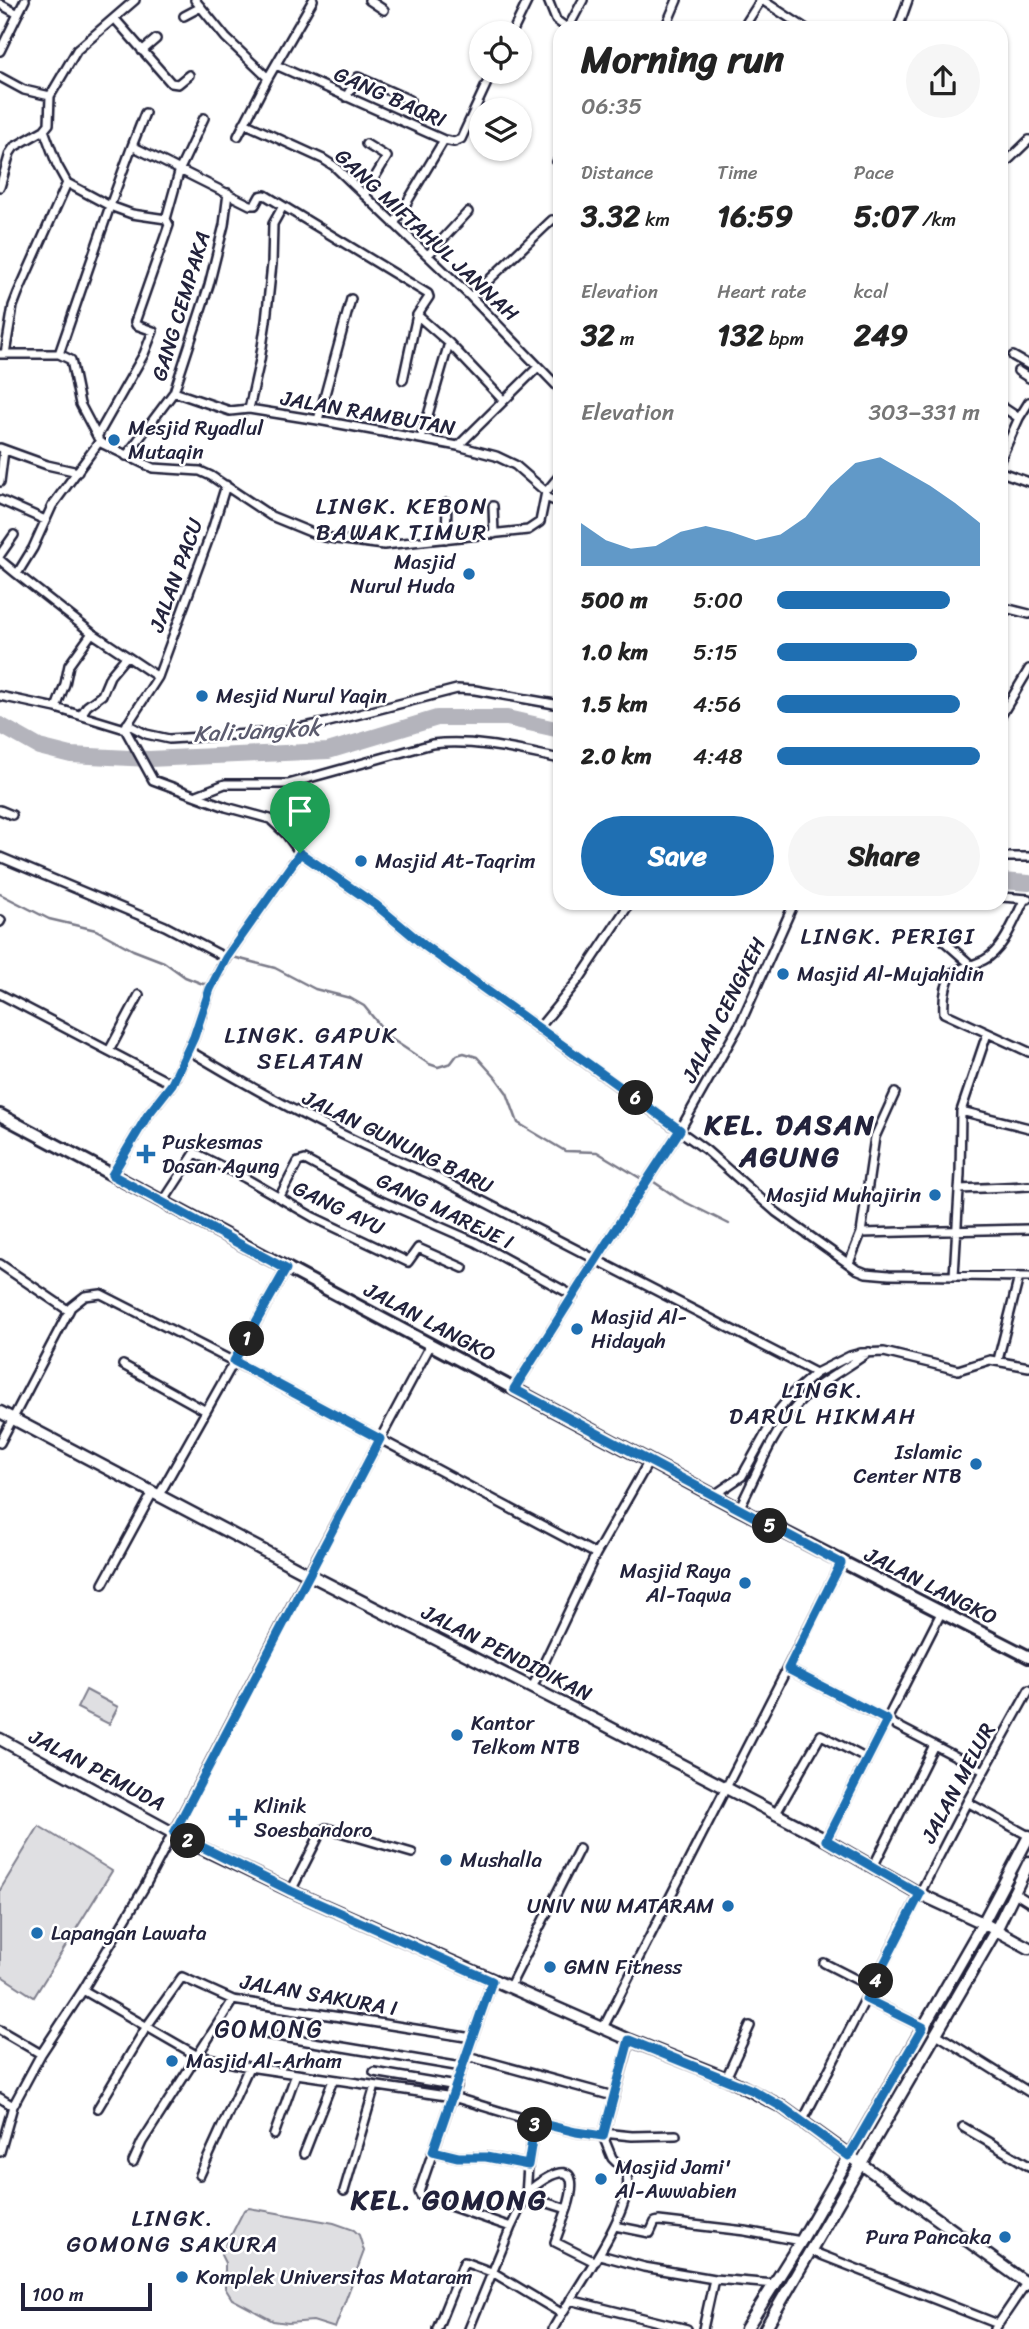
<!DOCTYPE html>
<html lang="en">
<head>
<meta charset="utf-8">
<style>
  :root { --surface:#fff; --page:#f6f6f6; --text:#222; --muted:#767676; --accent:#1f6fb2 }
  body { margin:0; font-family:Sriracha,sans-serif; background:var(--page); color:var(--text); height:100vh; display:flex; flex-direction:column; font-size:26px; white-space:nowrap }
  * { box-sizing:border-box; margin:0 }
  p { font-size:23px; color:var(--muted) }
  .icon { flex:none; width:38px; height:38px; fill:none; stroke:currentColor; stroke-width:2; stroke-linecap:round; stroke-linejoin:round }
  .map { position:relative; flex:1; overflow:hidden }
  .sheet { position:absolute; left:553px; top:21px; width:455px; height:889px; display:flex; flex-direction:column; background:var(--surface); border-radius:21px; box-shadow:0 2px 5px #0004 }
  .sheet>* { flex:none }
  .tools { position:absolute; left:469px; top:21px; display:grid; gap:14px }
  .tools a { display:grid; place-items:center; width:63px; height:63px; border-radius:50%; background:var(--surface); box-shadow:0 2px 5px #0004; font-size:35px }
  .scale { position:absolute; left:21px; bottom:18px; width:131px; box-sizing:border-box; padding-left:7px; border:4px solid #22223b; border-top:0; font-size:19px; line-height:24px; white-space:nowrap; color:#22223b; -webkit-text-stroke:5px #fff; paint-order:stroke }
  .pin { position:absolute; display:grid; place-items:center; width:60px; height:60px; color:#fff; margin:-72px -30px; border-radius:50% 50% 50% 0; rotate:-45deg; box-shadow:0 0 7px #0007 }
  .pin .icon { rotate:45deg }
  .km { position:absolute; width:35px; height:35px; margin:-18px; border-radius:50%; background:#222; color:#fff; font-size:19px; line-height:35px; text-align:center }
  .round { display:grid; place-items:center; flex:none; width:74px; height:74px; border-radius:37px; background:var(--page) }
  .headline { display:flex; align-items:center; justify-content:space-between; height:119px; padding:0 28px }
  h1 { font-size:38px; font-weight:700; line-height:52px }
  .figures { display:grid; grid-template-columns:repeat(3,1fr); gap:10px; height:119px; padding:7px 28px }
  .figures div { display:grid; align-content:center }
  .figures b { font-size:30px; font-weight:700 }
  .figures small { font-size:19px; font-weight:400 }
  .figures p { font-size:19px }
  .chart { height:196px; padding:14px 28px }
  .chart p { display:flex; justify-content:space-between }
  .chart svg { width:100%; height:126px; margin-top:7px; fill:var(--accent); opacity:.7 }
  .cta { display:flex; gap:14px; margin-top:auto; padding:14px 28px }
  .cta a { flex:1; height:80px; border-radius:42px; background:var(--accent); color:#fff; font-size:28px; font-weight:700; line-height:80px; text-align:center }
  .cta a+a { background:var(--page); color:var(--text) }
  ul { padding:0 28px; list-style:none; font-size:23px }
  li { display:grid; grid-template-columns:112px 84px 1fr; align-items:center; height:52px }
  li i { height:18px; border-radius:9px; background:var(--accent) }
  .map>svg:first-child { display:block }
  .green { fill:#dfdfe2; stroke:#80808e; stroke-width:2 }
  .lines { fill:none; stroke-linecap:round; stroke-linejoin:round }
  .stream { stroke:#7a7a88; stroke-width:2.5 }
  .river { stroke:#b4b4bc; stroke-width:16 }
  .street-casing { stroke:#22223b; stroke-width:12 }
  .secondary-casing { stroke:#22223b; stroke-width:15 }
  .primary-casing { stroke:#22223b; stroke-width:16 }
  .street { stroke:#fff; stroke-width:7 }
  .secondary { stroke:#fff; stroke-width:10 }
  .primary { stroke:#fff; stroke-width:10 }
  .route-casing { stroke:#fff; stroke-width:14 }
  .route { stroke:#1f6fb2; stroke-width:9 }
  .poi-dot { fill:#1f6fb2; stroke:#fff; stroke-width:2.5 }
  .labels { text-anchor:middle; dominant-baseline:central; stroke-width:5; stroke-linejoin:round; paint-order:stroke }
  .street-label { font-size:21px; fill:#22223b; stroke:#fff }
  .poi-label { font-size:21px; fill:#22223b; stroke:#fff; text-anchor:start }
  .neighbourhood-label { font-size:23px; letter-spacing:2px; fill:#22223b; stroke:#fff }
  .water-label { font-size:23px; font-style:italic; fill:#5c5c6f; stroke:#fff }
  .quarter-label { font-size:24px; letter-spacing:2px; fill:#22223b; stroke:#fff }
  .district-label { font-size:28px; font-weight:bold; letter-spacing:2px; fill:#22223b; stroke:#fff }
</style>
</head>
<body>
<div class="map">
<svg width="1029" height="2329" viewBox="0 0 1029 2329">
  <rect width="100%" height="100%" fill="#fff"/>
  <filter id="ink" filterUnits="userSpaceOnUse"><feTurbulence type="fractalNoise" baseFrequency=".0143" numOctaves="2"/><feDisplacementMap in="SourceGraphic" scale="14" xChannelSelector="R" yChannelSelector="G"/><feConvolveMatrix kernelMatrix="1 2 1 2 8 2 1 2 1" color-interpolation-filters="sRGB"/></filter>
  <g filter="url(#ink)">
    <path class="green" d="M86 1690 118 1707 109 1724 77 1708Z
      M39 1826 112 1871 34 1997 0 1975V1890Z
      M249 2208 334 2223 354 2230 359 2235 364 2251 335 2328 313 2321 288 2323 273 2321 232 2299 225 2288V2263L221 2255 244 2210Z"/>
    <g class="lines">
      <path class="stream" d="M0 894 49 919 96 930 133 950 164 962 185 977 203 984 212 983
        M229 956 275 968 315 989 350 998 364 1006 390 1038 429 1064 438 1067 451 1063 457 1055 464 1053 477 1057 496 1078 507 1093 518 1123 565 1151 597 1152 640 1178 651 1180 679 1199 729 1224"/>
      <path class="river" d="M0 725 39 747 71 755 149 759 328 751 437 718H507L560 730
        M1001 881 1029 883"/>
      <g class="street-casing">
        <path id="street" d="M195 0 226 38 268 78
          M369 0 384 10
          M548 0 556 20 567 28
          M762 0 805 28
          M0 4 18 14 0 51
          M18 14 25 0
          M184 16 201 7
          M115 19 171 83 178 84 189 75
          M568 28 583 0
          M665 28 677 0
          M743 28 761 0
          M898 28 908 0
          M512 33 528 0
          M142 51 156 39
          M276 65 444 140 454 142 461 139 492 72
          M0 77 24 90 50 96
          M346 97 358 77 410 100
          M244 123 323 159 334 166 471 297 560 389
          M44 130 57 165 67 183 110 206 59 354
          M238 136 268 78 313 0
          M132 146 145 113
          M557 162 560 165
          M1001 167 1029 140
          M0 187 10 153 14 147 44 130 49 124 50 96 77 50 135 0
          M364 195 387 157 366 144
          M166 219 132 214 110 206 132 146 250 205H255L260 196 265 195 428 294 429 297 417 315 449 343 503 400
          M394 224 444 140
          M428 255 468 212
          M471 297 552 220
          M0 354H59L71 360 80 404 98 438
          M5 354 13 306 18 293 67 183
          M1013 356 1029 365
          M1018 371 1029 378
          M403 380 417 315
          M174 392 230 411 249 409 318 420 458 446 496 456 515 465 546 492
          M1001 406 1019 418
          M249 409 260 360 266 321 272 264 273 224 283 206
          M318 420 351 299
          M98 435 144 354 153 331 136 325 135 322 169 225 166 219 180 169 204 118
          M421 439 449 343
          M458 446 538 367
          M0 448 47 465 78 472
          M126 456 174 392 209 285 224 225 228 193
          M1001 458 1019 418 1029 402
          M1001 472 1029 482
          M0 482 4 450
          M545 497 560 503
          M0 500 45 520
          M493 506 494 534
          M446 539 447 503
          M0 555 14 535
          M0 560 17 574 33 548 52 506 99 442 153 468 200 471 211 476 271 516 320 536 336 539 384 545 528 530 540 522 546 492 560 475
          M17 574 92 633 158 677
          M1001 607 1029 614
          M0 696 56 708 125 729
          M56 708 65 684 69 665 92 633
          M81 715 87 706 102 695 110 676 126 657
          M1001 716 1029 669
          M127 724 146 734 169 739 278 732 325 723 457 689 475 690 560 705
          M125 728 158 677 213 527 226 485
          M125 729 153 780 226 807 270 819 286 834 300 853 376 905 425 946 706 1150 776 1212 856 1269 866 1273 889 1275 1029 1277
          M197 795 225 784H288L432 744C476 739 517 750 560 759
          M0 810 12 815
          M0 857 165 926 226 958
          M1001 857H1029
          M1001 897 1028 899
          M1025 899C1014 919 1005 949 984 960 974 965 962 967 952 973 945 985 943 999 944 1013L1029 1052
          M0 922 1 920
          M945 942 971 965
          M0 994 172 1084
          M539 1028 580 978 630 903
          M188 1050C266 1097 345 1139 430 1174L816 1373
          M109 1051 139 995
          M961 1111 1029 1128
          M112 1175 147 1116 172 1084 194 1037 210 989 226 958 300 853
          M959 1189 1029 1186
          M279 1198 298 1162 305 1160 377 1199 475 1242 574 1296
          M163 1202 195 1153 245 1178 313 1217 408 1262 418 1248 463 1268
          M861 1233 1029 1229
          M849 1263 861 1233 875 1137 895 1093
          M0 1264 69 1311
          M954 1276 960 1174 961 1111 987 1034
          M998 1360 1019 1277
          M123 1365 206 1411
          M514 1389 620 1222 680 1130 741 1022 794 903
          M0 1443 71 1307 85 1296 101 1294 256 1373 596 1554
          M159 1495 286 1269
          M713 1496 742 1476 779 1410 793 1393 816 1373 850 1356 861 1353 884 1352 958 1370 990 1360 1029 1367
          M739 1509C756 1476 773 1431 798 1404 818 1382 846 1369 869 1352
          M103 1584 153 1492
          M788 1669 984 1771
          M532 1688 596 1554 649 1461
          M967 1802 1029 1836
          M775 1815 821 1735 867 1759
          M826 1840 941 1613
          M873 1867 934 1745
          M291 1891 322 1830 326 1828 412 1853
          M1013 1892 1029 1902
          M824 1963 873 1988
          M492 1981 419 2192 421 2196 511 2227
          M509 1988 579 1849
          M83 1990 196 2055 249 2067 453 2097 535 2122 576 2132 603 2136
          M866 1999 923 2027
          M603 2028 841 1563
          M0 2030 41 2054
          M935 2033 1029 2092
          M265 2034 462 2067
          M467 2056 613 2096
          M374 2072 457 2086
          M726 2078 750 2026
          M0 2098 13 2106
          M98 2108 147 2026 182 1977 233 2000 472 2038
          M802 2122 967 1802 1029 1690
          M963 2127 1029 2166
          M603 2133 632 2136 676 2135
          M274 2135 296 2074
          M433 2151 458 2157H487L528 2165
          M0 2152 13 2106 41 2054 83 1990 144 1888 308 1574 431 1344
          M304 2154 333 2080
          M133 2162 142 2142 233 2000
          M200 2175 249 2067
          M344 2191 375 2086
          M527 2192C555 2169 583 2158 567 2209
          M526 2196 567 2209 555 2242 595 2262
          M615 2226 650 2233 655 2222 659 2221 745 2231 801 2241
          M811 2251 998 2324
          M600 2255 644 2267 714 2279
          M570 2300 687 2329
          M437 2329 464 2262 494 2273 561 2313
          M469 2329 511 2227 526 2196 528 2165 535 2122
          M553 2329C570 2296 639 2207 626 2172L612 2158 603 2136 630 2040
          M703 2329 714 2279 775 2284
          M995 2329 1029 2279"/>
      </g>
      <g class="secondary-casing">
        <path id="secondary" d="M0 1412 308 1574 605 1725 826 1840 920 1894 983 1923 1029 1948
          M0 1739 197 1846 291 1891 630 2040 726 2078 782 2107 1029 2285
          M746 2329 801 2241 983 1923 1029 1836
          M765 2329 996 1930 1029 1862"/>
      </g>
      <g class="primary-casing">
        <path id="primary" d="M0 1115 739 1509 1029 1657"/>
      </g>
      <use href="#street" class="street"/>
      <use href="#secondary" class="secondary"/>
      <use href="#primary" class="primary"/>
    </g>
  </g>
  <g class="lines" filter="url(#ink)">
    <g class="route-casing">
      <path id="route" d="M300 853 376 905 425 946 680 1130 620 1222 514 1389 841 1563 788 1669 887 1720 826 1840 920 1894 866 1999 923 2027 849 2156 782 2107 752 2090 629 2040 603 2136 576 2132 535 2122 528 2165 486 2157H458L433 2151 492 1981 291 1891 174 1833 380 1439 234 1361 286 1269 112 1175 147 1116 172 1084 194 1037 210 989 226 958Z"/>
    </g>
    <use href="#route" class="route"/>
  </g>
  <g class="poi-dot">
    <circle cx="114" cy="440" r="7"/>
    <circle cx="469" cy="574" r="7"/>
    <circle cx="202" cy="696" r="7"/>
    <circle cx="361" cy="861" r="7"/>
    <circle cx="783" cy="974" r="7"/>
    <path d="M142.5 1143.5h7v7h7v7h-7v7h-7v-7h-7v-7h7z"/>
    <circle cx="935" cy="1195" r="7"/>
    <circle cx="577" cy="1329" r="7"/>
    <circle cx="976" cy="1464" r="7"/>
    <circle cx="745" cy="1583" r="7"/>
    <circle cx="457" cy="1735" r="7"/>
    <path d="M234.5 1807.5h7v7h7v7h-7v7h-7v-7h-7v-7h7z"/>
    <circle cx="446" cy="1860" r="7"/>
    <circle cx="728" cy="1906" r="7"/>
    <circle cx="37" cy="1933" r="7"/>
    <circle cx="550" cy="1967" r="7"/>
    <circle cx="172" cy="2061" r="7"/>
    <circle cx="601" cy="2179" r="7"/>
    <circle cx="1005" cy="2237" r="7"/>
    <circle cx="182" cy="2277" r="7"/>
  </g>
  <g class="labels">
    <g class="street-label">
      <text transform="translate(390 97) rotate(24)">GANG BAQRI</text>
      <text transform="translate(427 235) rotate(43)">GANG MIFTAHUL JANNAH</text>
      <text transform="translate(181 306) rotate(-73)">GANG CEMPAKA</text>
      <text transform="translate(368 413) rotate(10)">JALAN RAMBUTAN</text>
      <text transform="translate(176 575) rotate(-70)">JALAN PACU</text>
      <text transform="translate(724 1010) rotate(-63)">JALAN CENGKEH</text>
      <text transform="translate(398 1142) rotate(26)">JALAN GUNUNG BARU</text>
      <text transform="translate(339 1208) rotate(26)">GANG AYU</text>
      <text transform="translate(445 1211) rotate(26)">GANG MAREJE I</text>
      <text transform="translate(430 1322) rotate(28)">JALAN LANGKO</text>
      <text transform="translate(931 1586) rotate(27)">JALAN LANGKO</text>
      <text transform="translate(507 1653) rotate(27)">JALAN PENDIDIKAN</text>
      <text transform="translate(97 1770) rotate(28)">JALAN PEMUDA</text>
      <text transform="translate(958 1783) rotate(-62)">JALAN MELUR</text>
      <text transform="translate(319 1995) rotate(10)">JALAN SAKURA I</text>
    </g>
    <g class="poi-label">
      <text x="128" y="428">Mesjid Ryadlul<tspan x="128" dy="24">Mutaqin</tspan></text>
      <text x="455" y="562" text-anchor="end">Masjid<tspan x="455" dy="24">Nurul Huda</tspan></text>
      <text x="216" y="696">Mesjid Nurul Yaqin</text>
      <text x="375" y="861">Masjid At-Taqrim</text>
      <text x="797" y="974">Masjid Al-Mujahidin</text>
      <text x="162" y="1142">Puskesmas<tspan x="162" dy="24">Dasan Agung</tspan></text>
      <text x="921" y="1195" text-anchor="end">Masjid Muhajirin</text>
      <text x="591" y="1317">Masjid Al-<tspan x="591" dy="24">Hidayah</tspan></text>
      <text x="962" y="1452" text-anchor="end">Islamic<tspan x="962" dy="24">Center NTB</tspan></text>
      <text x="731" y="1571" text-anchor="end">Masjid Raya<tspan x="731" dy="24">Al-Taqwa</tspan></text>
      <text x="471" y="1723">Kantor<tspan x="471" dy="24">Telkom NTB</tspan></text>
      <text x="254" y="1806">Klinik<tspan x="254" dy="24">Soesbandoro</tspan></text>
      <text x="460" y="1860">Mushalla</text>
      <text x="714" y="1906" text-anchor="end">UNIV NW MATARAM</text>
      <text x="51" y="1933">Lapangan Lawata</text>
      <text x="564" y="1967">GMN Fitness</text>
      <text x="186" y="2061">Masjid Al-Arham</text>
      <text x="615" y="2167">Masjid Jami'<tspan x="615" dy="24">Al-Awwabien</tspan></text>
      <text x="991" y="2237" text-anchor="end">Pura Pancaka</text>
      <text x="196" y="2277">Komplek Universitas Mataram</text>
    </g>
    <g class="neighbourhood-label">
      <text x="402" y="506">LINGK. KEBON<tspan x="402" dy="26">BAWAK TIMUR</tspan></text>
      <text x="888" y="936">LINGK. PERIGI</text>
      <text x="311" y="1035">LINGK. GAPUK<tspan x="311" dy="26">SELATAN</tspan></text>
      <text x="823" y="1390">LINGK.<tspan x="823" dy="26">DARUL HIKMAH</tspan></text>
      <text x="173" y="2218">LINGK.<tspan x="173" dy="26">GOMONG SAKURA</tspan></text>
    </g>
    <g class="water-label">
      <text transform="translate(257 731) rotate(-3)">Kali Jangkok</text>
    </g>
    <g class="quarter-label">
      <text x="269" y="2029">GOMONG</text>
    </g>
    <g class="district-label">
      <text x="790" y="1124">KEL. DASAN<tspan x="790" dy="32">AGUNG</tspan></text>
      <text x="449" y="2199">KEL. GOMONG</text>
    </g>
  </g>
</svg>
<div class="tools">
<a><svg class="icon" aria-label="locate" viewBox="0 0 24 24"><circle cx="12" cy="12" r="6"/><path d="M12 2v4M12 18v4M2 12h4M18 12h4"/></svg></a>
<a><svg class="icon" aria-label="layers" viewBox="0 0 24 24"><path d="M12 4l9 5-9 5-9-5zM3 14l9 5 9-5"/></svg></a>
</div>
<div class="scale">100 m</div>
<div class="pin" style="left:300px;top:853px;background:#1e9e55"><svg class="icon" aria-label="arrive" viewBox="0 0 24 24"><path d="M6 21V4h12l-3 4 3 4H6"/></svg></div>
<b class="km" style="left:247px;top:1339px">1</b>
<b class="km" style="left:188px;top:1841px">2</b>
<b class="km" style="left:535px;top:2125px">3</b>
<b class="km" style="left:876px;top:1981px">4</b>
<b class="km" style="left:770px;top:1526px">5</b>
<b class="km" style="left:636px;top:1098px">6</b>
<section class="sheet">
<div class="headline"><div><h1>Morning run</h1><p>06:35</p></div><a class="round"><svg class="icon" aria-label="share" viewBox="0 0 24 24"><path d="M12 15V3M7 8l5-5 5 5M5 13v7h14v-7"/></svg></a></div>
<div class="figures">
<div><p>Distance</p><b>3.32<small> km</small></b></div>
<div><p>Time</p><b>16:59</b></div>
<div><p>Pace</p><b>5:07<small> /km</small></b></div>
</div>
<div class="figures">
<div><p>Elevation</p><b>32<small> m</small></b></div>
<div><p>Heart rate</p><b>132<small> bpm</small></b></div>
<div><p>kcal</p><b>249</b></div>
</div>
<div class="chart"><p><span>Elevation</span>303–331 m</p>
<svg viewBox="0 0 160 44" preserveAspectRatio="none"><path d="M0 44V29L10 35L20 38L30 37L40 32L50 30L60 32L70 35L80 33L90 27L100 16L110 8L120 6L130 11L140 16L150 22L160 29V44z"/></svg>
</div>
<ul>
<li><b>500 m</b>5:00<i style="width:85%"></i></li>
<li><b>1.0 km</b>5:15<i style="width:69%"></i></li>
<li><b>1.5 km</b>4:56<i style="width:90%"></i></li>
<li><b>2.0 km</b>4:48<i style="width:100%"></i></li>
</ul>
<div class="cta"><a>Save</a><a>Share</a></div>
</section>
</div>
</body>
</html>
